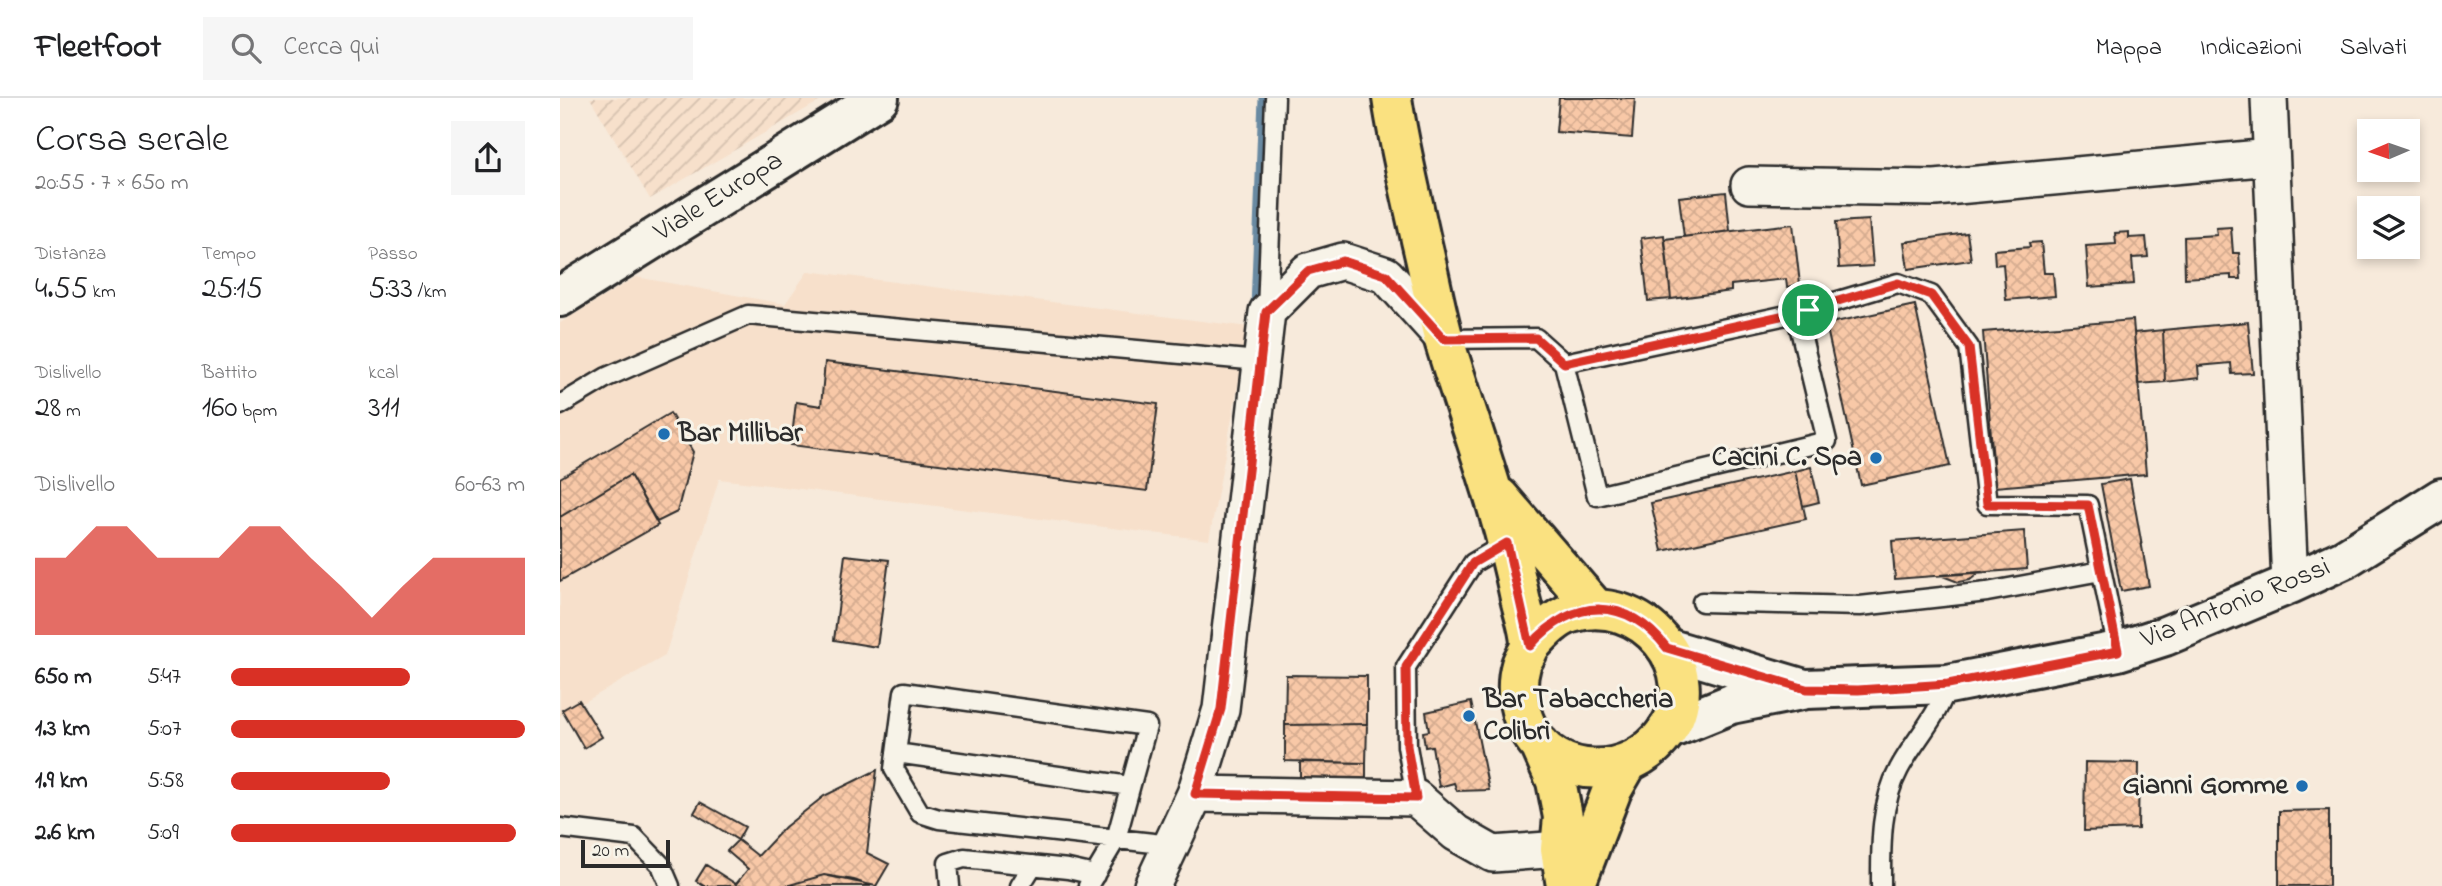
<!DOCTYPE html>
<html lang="it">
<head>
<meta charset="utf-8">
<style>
  :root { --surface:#fff; --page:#f6f6f6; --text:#202124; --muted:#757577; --line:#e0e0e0; --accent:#d93025 }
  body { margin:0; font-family:"Indie Flower",sans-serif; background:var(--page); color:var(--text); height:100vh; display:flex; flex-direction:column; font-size:26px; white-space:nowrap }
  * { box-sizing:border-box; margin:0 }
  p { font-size:23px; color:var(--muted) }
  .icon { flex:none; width:38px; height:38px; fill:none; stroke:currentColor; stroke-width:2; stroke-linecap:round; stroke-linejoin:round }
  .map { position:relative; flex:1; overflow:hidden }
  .drawer { display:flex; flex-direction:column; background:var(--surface); width:560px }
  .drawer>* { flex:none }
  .needle { width:46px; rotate:268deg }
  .controls { position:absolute; left:1797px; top:21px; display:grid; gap:14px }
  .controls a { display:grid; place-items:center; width:63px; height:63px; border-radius:0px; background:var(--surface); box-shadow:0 4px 10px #0003; font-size:35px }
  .scale { position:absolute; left:21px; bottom:18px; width:89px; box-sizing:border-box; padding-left:7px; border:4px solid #2b2b2b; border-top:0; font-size:19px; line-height:24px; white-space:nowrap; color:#2b2b2b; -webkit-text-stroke:5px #f7f3e8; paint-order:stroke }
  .pin { position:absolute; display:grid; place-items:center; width:60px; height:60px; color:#fff; margin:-30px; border:4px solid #fff; border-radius:50%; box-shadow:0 2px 7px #0007 }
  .round { display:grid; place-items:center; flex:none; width:74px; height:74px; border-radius:0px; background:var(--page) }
  .headline { display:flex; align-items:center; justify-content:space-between; height:119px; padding:0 35px }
  h1 { font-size:38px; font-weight:600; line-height:52px }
  .metrics { display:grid; grid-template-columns:repeat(3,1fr); gap:10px; height:119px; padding:7px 35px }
  .metrics div { display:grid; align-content:center }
  .metrics b { font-size:30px; font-weight:600 }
  .metrics small { font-size:19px; font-weight:400 }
  .metrics p { font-size:19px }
  .chart { height:196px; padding:14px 35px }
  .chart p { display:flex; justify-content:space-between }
  .chart svg { width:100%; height:126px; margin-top:7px; fill:var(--accent); opacity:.7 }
  ul { padding:0 35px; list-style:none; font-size:23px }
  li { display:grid; grid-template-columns:112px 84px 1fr; align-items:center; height:52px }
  li i { height:18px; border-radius:9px; background:var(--accent) }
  header { display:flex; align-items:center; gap:42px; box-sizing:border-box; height:98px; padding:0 35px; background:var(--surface); border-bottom:2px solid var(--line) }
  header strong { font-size:33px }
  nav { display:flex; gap:38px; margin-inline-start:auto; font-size:24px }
  .search { width:490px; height:63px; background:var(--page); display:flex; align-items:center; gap:18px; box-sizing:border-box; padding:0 24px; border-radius:0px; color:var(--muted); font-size:26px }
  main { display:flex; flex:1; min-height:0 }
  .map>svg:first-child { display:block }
  .built { fill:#f7e0cb }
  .industrial { fill:url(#industrial-furrows) }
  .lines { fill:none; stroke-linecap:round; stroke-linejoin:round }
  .stream { stroke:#698aa2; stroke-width:9 }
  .building { fill:url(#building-cross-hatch); stroke:#2b2b2b; stroke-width:2 }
  .service-casing { stroke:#2b2b2b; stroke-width:23 }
  .minor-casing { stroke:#2b2b2b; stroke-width:40 }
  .secondary-casing { stroke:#2b2b2b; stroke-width:44 }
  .primary-casing { stroke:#2b2b2b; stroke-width:44 }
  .service { stroke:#f7f3e8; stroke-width:18 }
  .minor { stroke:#f7f3e8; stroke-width:35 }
  .secondary { stroke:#f7f3e8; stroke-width:38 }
  .primary { stroke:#fae180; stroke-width:38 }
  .route-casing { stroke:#fff; stroke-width:14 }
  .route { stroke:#d93025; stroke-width:9 }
  .poi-dot { fill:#1f6fb2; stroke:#f7f3e8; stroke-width:2.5 }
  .labels { text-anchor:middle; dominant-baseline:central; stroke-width:6; stroke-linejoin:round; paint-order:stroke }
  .street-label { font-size:28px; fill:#2b2b2b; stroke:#f7f3e8 }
  .poi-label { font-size:28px; font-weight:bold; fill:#2b2b2b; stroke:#f7f3e8; text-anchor:start }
</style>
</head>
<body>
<header>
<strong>Fleetfoot</strong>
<div class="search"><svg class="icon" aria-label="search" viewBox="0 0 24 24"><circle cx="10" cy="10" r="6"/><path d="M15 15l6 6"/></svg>Cerca qui</div>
<nav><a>Mappa</a><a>Indicazioni</a><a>Salvati</a></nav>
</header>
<main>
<section class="drawer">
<div class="headline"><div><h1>Corsa serale</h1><p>20:55 · 7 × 650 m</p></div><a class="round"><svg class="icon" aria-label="share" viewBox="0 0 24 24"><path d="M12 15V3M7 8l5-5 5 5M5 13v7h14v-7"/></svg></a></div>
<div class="metrics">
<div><p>Distanza</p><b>4.55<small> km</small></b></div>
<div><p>Tempo</p><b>25:15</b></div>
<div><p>Passo</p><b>5:33<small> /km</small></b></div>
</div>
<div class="metrics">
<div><p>Dislivello</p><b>28<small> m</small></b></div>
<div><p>Battito</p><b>160<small> bpm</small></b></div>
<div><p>kcal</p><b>311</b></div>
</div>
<div class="chart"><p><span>Dislivello</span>60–63 m</p>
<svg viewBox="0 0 160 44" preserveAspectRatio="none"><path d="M0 44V17L10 17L20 6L30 6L40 17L50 17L60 17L70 6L80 6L90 17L100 27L110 38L120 27L130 17L140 17L150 17L160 17V44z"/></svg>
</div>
<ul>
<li><b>650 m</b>5:47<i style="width:61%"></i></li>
<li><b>1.3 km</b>5:07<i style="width:100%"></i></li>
<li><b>1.9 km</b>5:58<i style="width:54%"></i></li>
<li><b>2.6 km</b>5:09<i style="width:97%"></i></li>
</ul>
</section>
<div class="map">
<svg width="1882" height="788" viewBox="0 0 1882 788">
  <defs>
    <pattern id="industrial-furrows" width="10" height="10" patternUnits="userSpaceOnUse" patternTransform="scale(1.75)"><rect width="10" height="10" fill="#f7e0cb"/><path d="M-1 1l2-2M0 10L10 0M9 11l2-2" fill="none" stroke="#d4c0ae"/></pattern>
    <pattern id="building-cross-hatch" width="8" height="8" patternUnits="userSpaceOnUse" patternTransform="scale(1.75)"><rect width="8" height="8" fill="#f8c8a7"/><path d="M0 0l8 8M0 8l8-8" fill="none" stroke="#d5ac90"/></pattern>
  </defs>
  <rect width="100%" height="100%" fill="#f7eadb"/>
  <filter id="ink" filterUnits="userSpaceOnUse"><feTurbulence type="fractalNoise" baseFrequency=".0143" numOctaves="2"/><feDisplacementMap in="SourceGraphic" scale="14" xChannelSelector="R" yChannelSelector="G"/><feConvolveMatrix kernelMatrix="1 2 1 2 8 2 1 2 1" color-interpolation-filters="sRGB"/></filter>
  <g filter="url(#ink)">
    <path class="built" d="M248 173 689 229 649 442 159 381 105 558 0 618V225L76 179 225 206Z"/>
    <path class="industrial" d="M30 0H265L90 101Z"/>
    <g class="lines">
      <path class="stream" d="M695 210 703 0"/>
    </g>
    <path class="building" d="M999 0H1075L1072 40 996 34Z
      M1166 94 1170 133 1124 139 1119 99Z
      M1309 122 1313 168 1279 170 1276 124Z
      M1233 126 1240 186 1227 189 1226 181 1171 187V193L1111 201 1105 141Z
      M1671 129 1673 155H1679L1681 181H1671V177L1625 180 1624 139 1657 137 1656 130Z
      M1569 134V140L1586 139 1588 159 1572 160 1574 186 1529 189 1526 148 1556 146 1555 135Z
      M1407 135 1411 162 1348 171 1344 144Z
      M1104 137 1111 201 1088 203 1081 140Z
      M1481 144 1484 175H1493L1495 198 1446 202 1443 166 1435 167 1434 152 1470 149 1469 145Z
      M1355 207 1390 368 1301 387 1266 226Z
      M1573 222 1586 376 1435 389 1423 234Z
      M1688 224 1693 275 1672 276 1671 265 1638 268 1639 280 1605 284 1603 232Z
      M1603 232 1605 284 1578 286 1574 235Z
      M265 264 598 306 587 393 231 347 236 304 261 308Z
      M110 315 133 354 117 414 97 424 70 377 0 419V380Z
      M1251 369 1259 404 1243 408 1235 373Z
      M1235 373 1246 421 1102 453 1091 405Z
      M70 377 98 427 0 483V419Z
      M1570 381 1589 488 1561 493 1541 386Z
      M1464 433 1467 471 1335 481 1332 443Z
      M285 457 329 462 317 549 274 542Z
      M1420 474 1410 482 1398 484 1380 477Z
      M726 577 807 578V626L725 627Z
      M19 602 42 639 24 650 2 612Z
      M911 604 929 692 897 693 894 685 879 689 872 648 865 649 863 634 869 633 866 614Z
      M807 626 806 665 725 663V627Z
      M740 664 806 665V688H740Z
      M1525 664 1579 665 1578 731 1524 733Z
      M317 672 307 755 329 766 316 788 264 777 226 788H144L136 783 146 767 176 786 188 771 167 753 178 742 198 758 225 729 264 698Z
      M140 704 185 729 178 742 134 715Z
      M1769 712V788H1719V713Z
      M264 777 294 782 311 788H226Z"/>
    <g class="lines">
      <g class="service-casing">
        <path id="service" d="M707 214 715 0
          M1236 215 1267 343 1037 398 1004 265 1236 215 1248 212 1338 185 1371 197 1409 249 1427 406 1528 407 1558 553
          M884 241 976 240 1004 265
          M0 307 47 279 188 217 699 263
          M1142 504 1300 508 1427 494 1541 473
          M336 655 570 688
          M856 700 847 648 846 569 913 465 947 445
          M0 730 74 739 101 767 110 788
          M390 788 388 765 404 760 508 771 535 777
          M460 788 473 767
          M528 788 556 741 587 628 344 594 334 671 360 715 379 721 611 747
          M1321 788C1321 749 1320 706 1339 671 1355 641 1378 619 1388 586"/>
      </g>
      <g class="minor-casing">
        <path id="minor" d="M1709 0 1730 486
          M1189 87 1375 90 1711 59
          M635 696 856 700 896 735 933 756 1000 751
          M592 788 635 696 661 611 707 214 748 173 783 163 826 177 884 241"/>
      </g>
      <g class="secondary-casing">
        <path id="secondary" d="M0 199 319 0
          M1107 550 1241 590
          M1107 632 1171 606 1246 591 1388 586 1558 553 1605 538 1730 486 1784 461 1882 400"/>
      </g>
      <g class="primary-casing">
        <path id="primary" d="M832 0C839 48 851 95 861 142 869 175 875 209 884 242 910 328 942 411 960 500 963 514 970 532 970 547 969 554 963 560 961 567 955 587 958 611 967 629 996 685 1072 682 1106 634 1150 572 1081 493 1011 515 994 521 982 535 970 548
          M939 399 1035 510
          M980 647 996 683 1003 719 1000 751 1006 788
          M1015 788 1052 692 1067 666"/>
      </g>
      <use href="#service" class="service"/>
      <use href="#minor" class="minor"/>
      <use href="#secondary" class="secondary"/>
      <use href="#primary" class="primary"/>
    </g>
  </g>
  <g class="lines" filter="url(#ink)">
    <g class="route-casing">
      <path id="route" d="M783 163 826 177 884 241 976 240 1004 265 1248 212 1338 185 1371 197 1409 249 1427 406 1528 407 1558 553 1388 586 1298 592 1246 591 1107 550C1066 498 1014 499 970 548L947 445 913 465 846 569 847 648 856 700 635 696 661 611 706 214 748 173Z"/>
    </g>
    <use href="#route" class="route"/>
  </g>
  <g class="poi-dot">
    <circle cx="104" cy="336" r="7"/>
    <circle cx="1316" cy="360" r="7"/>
    <circle cx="909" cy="618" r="7"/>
    <circle cx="1742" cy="688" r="7"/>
  </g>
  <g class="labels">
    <g class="street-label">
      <text transform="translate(159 99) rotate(-32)">Viale Europa</text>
      <text transform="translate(1676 506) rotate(-22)">Via Antonio Rossi</text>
    </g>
    <g class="poi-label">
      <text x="118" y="336">Bar Millibar</text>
      <text x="1302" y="360" text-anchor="end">Cacini C. Spa</text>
      <text x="923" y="602">Bar Tabaccheria<tspan x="923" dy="32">Colibrì</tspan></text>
      <text x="1728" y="688" text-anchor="end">Gianni Gomme</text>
    </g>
  </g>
</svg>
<div class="controls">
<a><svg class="needle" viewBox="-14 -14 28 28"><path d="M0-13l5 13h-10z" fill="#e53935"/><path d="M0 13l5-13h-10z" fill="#757577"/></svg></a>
<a><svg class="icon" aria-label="layers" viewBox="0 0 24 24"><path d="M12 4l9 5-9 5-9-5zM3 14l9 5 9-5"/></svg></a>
</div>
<div class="scale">20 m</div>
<div class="pin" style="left:1248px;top:212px;background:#1e9e55"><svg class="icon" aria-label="arrive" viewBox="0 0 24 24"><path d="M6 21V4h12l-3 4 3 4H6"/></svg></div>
</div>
</main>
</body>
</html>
